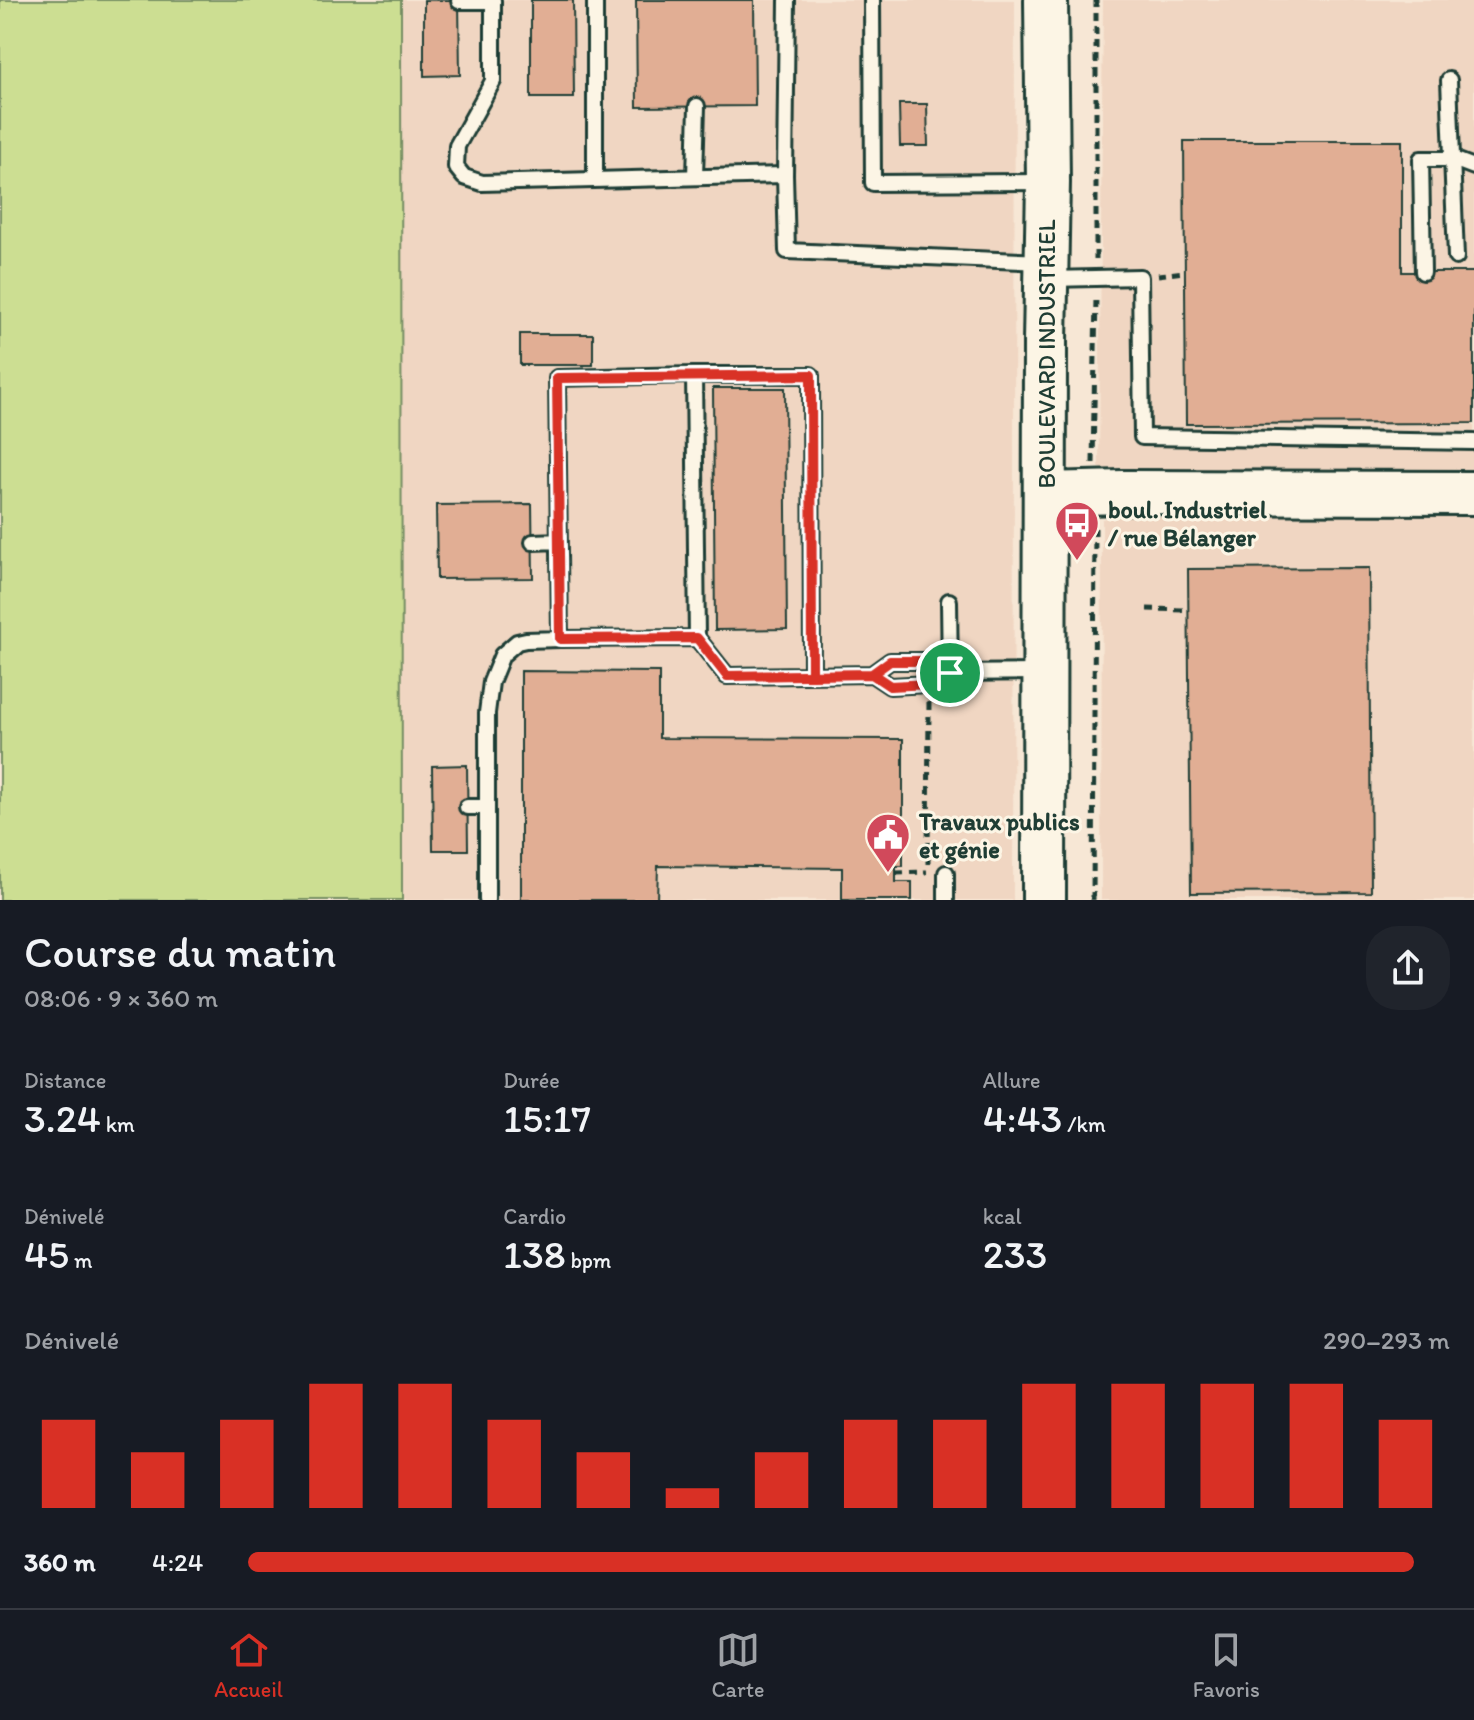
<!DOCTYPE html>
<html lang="fr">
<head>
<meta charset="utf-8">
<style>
  :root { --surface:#171b24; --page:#20242c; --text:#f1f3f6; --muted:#9ea1a6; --line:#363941; --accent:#d93025 }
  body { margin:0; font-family:Itim,sans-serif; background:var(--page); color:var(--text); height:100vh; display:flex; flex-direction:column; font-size:30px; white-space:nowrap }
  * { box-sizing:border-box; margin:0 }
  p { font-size:26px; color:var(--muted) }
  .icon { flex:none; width:44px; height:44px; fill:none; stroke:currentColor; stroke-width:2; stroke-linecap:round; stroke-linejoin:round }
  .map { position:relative; height:900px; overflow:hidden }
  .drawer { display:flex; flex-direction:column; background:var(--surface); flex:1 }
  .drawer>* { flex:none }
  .pin { position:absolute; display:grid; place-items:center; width:68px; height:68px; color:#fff; margin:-34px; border:4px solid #fff; border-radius:50%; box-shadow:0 2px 8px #0007 }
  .round { display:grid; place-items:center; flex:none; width:84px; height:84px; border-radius:32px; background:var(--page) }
  .summary { display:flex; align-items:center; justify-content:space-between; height:136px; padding:0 24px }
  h1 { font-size:44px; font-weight:600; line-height:60px }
  .stats { display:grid; grid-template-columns:repeat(3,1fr); gap:12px; height:136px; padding:8px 24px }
  .stats div { display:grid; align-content:center }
  .stats b { font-size:40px; font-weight:600 }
  .stats small { font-size:22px; font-weight:400 }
  .stats p { font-size:22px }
  .chart { height:224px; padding:16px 24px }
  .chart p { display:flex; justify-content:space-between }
  .chart svg { width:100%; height:144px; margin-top:8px; stroke:var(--accent); stroke-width:6 }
  ul { padding:0 24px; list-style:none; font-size:26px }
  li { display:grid; grid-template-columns:128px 96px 1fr; align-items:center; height:60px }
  li i { height:20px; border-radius:10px; background:var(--accent) }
  .menu { display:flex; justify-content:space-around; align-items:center; height:112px; border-top:2px solid var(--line); background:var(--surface); font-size:22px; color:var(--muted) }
  .menu a { display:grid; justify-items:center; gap:4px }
  .menu .active { color:var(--accent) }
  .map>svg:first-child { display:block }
  .built { fill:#f0d6c2 }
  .green { fill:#ccde92; stroke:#768e63; stroke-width:2 }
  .building { fill:#e1ae94; stroke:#1f3d34; stroke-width:2 }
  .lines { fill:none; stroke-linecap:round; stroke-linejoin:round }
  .lane-casing { stroke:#1f3d34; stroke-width:20 }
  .secondary-casing { stroke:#1f3d34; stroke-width:48 }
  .path { stroke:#1f3d34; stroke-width:5; stroke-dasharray:8 6; stroke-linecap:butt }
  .lane { stroke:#fcf5e5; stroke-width:14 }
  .secondary { stroke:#fcf5e5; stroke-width:42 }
  .route-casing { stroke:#fff; stroke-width:16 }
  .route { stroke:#d93025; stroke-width:10 }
  .labels { text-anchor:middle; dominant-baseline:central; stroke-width:6; stroke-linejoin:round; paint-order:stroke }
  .street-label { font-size:24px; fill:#1f3d34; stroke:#fcf5e5 }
  .poi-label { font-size:24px; font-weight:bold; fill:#1f3d34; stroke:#fcf5e5; text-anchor:start }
</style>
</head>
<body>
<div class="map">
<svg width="1474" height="900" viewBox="0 0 1474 900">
  <rect width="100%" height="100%" fill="#f7e7d5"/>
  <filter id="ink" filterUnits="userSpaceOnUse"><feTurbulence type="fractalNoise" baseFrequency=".0125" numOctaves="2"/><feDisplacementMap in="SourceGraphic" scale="16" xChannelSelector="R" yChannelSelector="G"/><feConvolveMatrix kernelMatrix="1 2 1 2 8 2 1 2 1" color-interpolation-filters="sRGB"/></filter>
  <g filter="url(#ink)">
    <path class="built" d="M401 0H1015L1013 900H402Z
      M1103 0H1474V472H1107L1099 467Z
      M1133 516H1474V900H1101L1102 519 1112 517Z"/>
    <path class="green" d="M0 0H401L402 900H0Z"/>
    <path class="building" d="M424 0H459L460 75 424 76Z
      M531 0H573L574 98H531Z
      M636 0H754L755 106 637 107Z
      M899 104H927L928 146H900Z
      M1184 141H1402V272H1474V423L1186 424Z
      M520 334H593V365H520Z
      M713 388H785L787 629 715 630Z
      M532 504 533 578 437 579 436 505Z
      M1369 568 1371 892 1191 893 1188 569Z
      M521 671 659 672V738L903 739V866H896V882H912V900H842V868L658 866 657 900H521Z
      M467 765 468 850H433L432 766Z"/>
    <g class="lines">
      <g class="lane-casing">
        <path id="lane" d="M493 0V81L457 146 456 167 464 177 482 183 785 175 787 251 1043 262
          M595 0V180
          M872 0 873 183 1046 182
          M459 1H493
          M1449 80 1456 257
          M785 175 787 0
          M695 177 697 106
          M1423 272 1421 159H1453L1474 167
          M1050 279 1140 277 1142 437 1474 442
          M694 375 557 378 560 639 697 638
          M533 542 559 541
          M949 601 950 673
          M950 673 929 661H890L872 674 890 686 929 684 950 673 1040 672
          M812 675 811 375H694L697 638 727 676 872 674
          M467 807H487
          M946 873V900
          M487 900V713L491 682 502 655 517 642 526 640 560 639"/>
      </g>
      <g class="secondary-casing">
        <path id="secondary" d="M1045 494 1123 492 1474 493
          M1044 900 1045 342 1048 182 1046 0"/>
      </g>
      <path class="path" d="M1096 259V0
        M1158 275 1185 272
        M1093 463 1096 297
        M1147 609 1188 610
        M928 864 929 702
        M896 873 927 872
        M1093 900 1095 525"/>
      <use href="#lane" class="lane"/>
      <use href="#secondary" class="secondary"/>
    </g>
  </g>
  <g class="lines" filter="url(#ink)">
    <g class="route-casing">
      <path id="route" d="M950 673 929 684 890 686 872 674 727 676 697 638 560 639 557 378 811 375 812 675 872 674 890 661H929L950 673"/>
    </g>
    <use href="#route" class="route"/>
  </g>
  <defs>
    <g id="bus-pin" transform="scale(2.3)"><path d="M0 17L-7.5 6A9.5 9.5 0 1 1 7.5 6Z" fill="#d1495b" stroke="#fcf5e5"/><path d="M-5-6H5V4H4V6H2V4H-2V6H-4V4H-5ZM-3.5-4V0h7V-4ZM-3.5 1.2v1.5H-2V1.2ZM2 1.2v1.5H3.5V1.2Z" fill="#fff"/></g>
    <g id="civic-pin" transform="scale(2.3)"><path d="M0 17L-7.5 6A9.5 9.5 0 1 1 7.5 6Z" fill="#d1495b" stroke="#fcf5e5"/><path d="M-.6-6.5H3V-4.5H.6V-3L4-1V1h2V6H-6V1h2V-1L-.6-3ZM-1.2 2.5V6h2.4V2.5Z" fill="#fff"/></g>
  </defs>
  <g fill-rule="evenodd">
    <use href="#bus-pin" x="1077" y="523"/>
    <use href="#civic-pin" x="888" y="835"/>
  </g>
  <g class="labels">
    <g class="street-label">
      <text transform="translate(1046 354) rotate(-90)">BOULEVARD INDUSTRIEL</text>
    </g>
    <g class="poi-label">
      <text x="1108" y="509">boul. Industriel<tspan x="1108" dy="28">/ rue Bélanger</tspan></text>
      <text x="919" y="821">Travaux publics<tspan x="919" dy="28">et génie</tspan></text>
    </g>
  </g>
</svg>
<div class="pin" style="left:950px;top:673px;background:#1e9e55"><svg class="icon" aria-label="arrive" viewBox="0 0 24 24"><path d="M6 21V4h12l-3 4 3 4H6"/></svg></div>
</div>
<section class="drawer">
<div class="summary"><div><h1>Course du matin</h1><p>08:06 · 9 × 360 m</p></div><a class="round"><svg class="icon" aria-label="share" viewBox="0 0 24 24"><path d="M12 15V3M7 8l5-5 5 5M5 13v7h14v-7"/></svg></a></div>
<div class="stats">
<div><p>Distance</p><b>3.24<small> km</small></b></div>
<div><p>Durée</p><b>15:17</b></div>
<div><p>Allure</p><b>4:43<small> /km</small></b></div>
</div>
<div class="stats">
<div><p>Dénivelé</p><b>45<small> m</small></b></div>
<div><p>Cardio</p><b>138<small> bpm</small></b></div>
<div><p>kcal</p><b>233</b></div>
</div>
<div class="chart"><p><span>Dénivelé</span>290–293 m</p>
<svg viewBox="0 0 160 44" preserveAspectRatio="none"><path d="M5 44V17M15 44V27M25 44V17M35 44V6M45 44V6M55 44V17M65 44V27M75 44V38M85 44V27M95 44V17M105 44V17M115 44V6M125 44V6M135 44V6M145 44V6M155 44V17"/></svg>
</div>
<ul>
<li><b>360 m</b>4:24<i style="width:97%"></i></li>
</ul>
</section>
<nav class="menu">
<a class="active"><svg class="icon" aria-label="home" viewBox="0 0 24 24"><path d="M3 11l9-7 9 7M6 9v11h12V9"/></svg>Accueil</a>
<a><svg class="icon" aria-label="map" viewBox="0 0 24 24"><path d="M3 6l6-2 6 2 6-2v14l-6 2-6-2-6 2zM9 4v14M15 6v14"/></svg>Carte</a>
<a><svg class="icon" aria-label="saved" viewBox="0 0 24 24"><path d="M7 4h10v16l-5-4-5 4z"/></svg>Favoris</a>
</nav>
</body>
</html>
